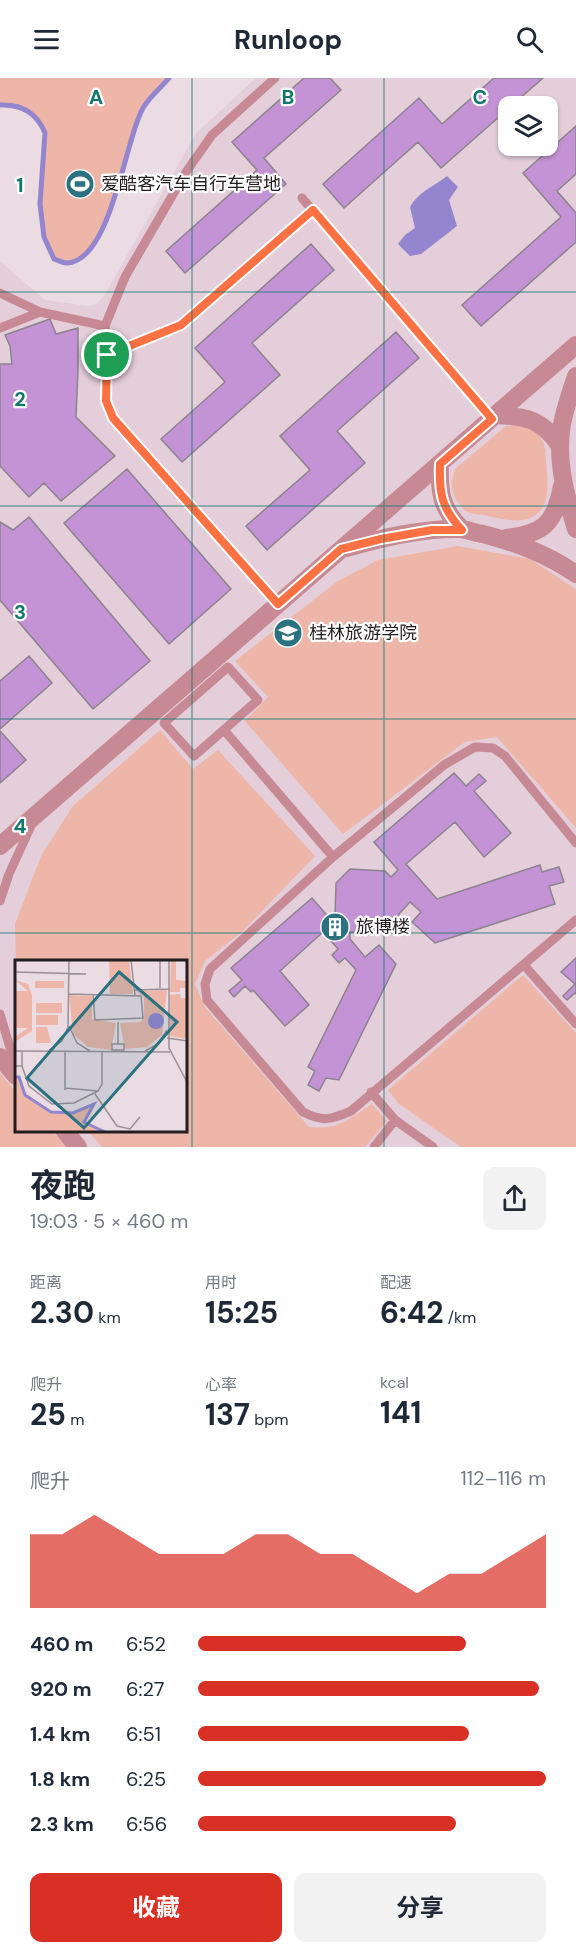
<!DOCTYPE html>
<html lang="zh">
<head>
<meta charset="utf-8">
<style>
  :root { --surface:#fff; --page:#f2f2f3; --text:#1f2937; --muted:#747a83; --accent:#d93025 }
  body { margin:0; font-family:"DM Sans","Noto Sans SC",sans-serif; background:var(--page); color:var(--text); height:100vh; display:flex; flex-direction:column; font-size:22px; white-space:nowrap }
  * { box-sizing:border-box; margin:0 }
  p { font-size:20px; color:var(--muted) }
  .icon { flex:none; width:33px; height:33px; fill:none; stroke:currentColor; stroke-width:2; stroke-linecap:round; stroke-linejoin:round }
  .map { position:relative; height:1069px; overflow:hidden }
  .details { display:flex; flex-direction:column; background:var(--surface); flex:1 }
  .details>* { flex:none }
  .buttons { position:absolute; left:498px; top:18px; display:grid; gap:12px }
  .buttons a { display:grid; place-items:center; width:60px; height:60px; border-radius:12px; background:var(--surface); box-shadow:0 2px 4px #0004; font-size:30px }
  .pin { position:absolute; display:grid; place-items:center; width:51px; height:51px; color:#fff; margin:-26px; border:3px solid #fff; border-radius:50%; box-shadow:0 2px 6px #0007 }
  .round { display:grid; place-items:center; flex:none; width:63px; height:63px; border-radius:12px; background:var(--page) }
  .overview { display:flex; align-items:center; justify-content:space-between; height:102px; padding:0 30px }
  h1 { font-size:33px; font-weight:700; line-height:45px }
  .metrics { display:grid; grid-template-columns:repeat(3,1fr); gap:9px; height:102px; padding:6px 30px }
  .metrics div { display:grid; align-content:center }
  .metrics b { font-size:30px; font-weight:700 }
  .metrics small { font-size:16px; font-weight:400 }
  .metrics p { font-size:16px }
  .chart { height:168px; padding:12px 30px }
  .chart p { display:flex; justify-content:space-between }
  .chart svg { width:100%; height:108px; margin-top:6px; fill:var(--accent); opacity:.7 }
  .button { display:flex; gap:12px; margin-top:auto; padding:12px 30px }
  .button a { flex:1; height:69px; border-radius:12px; background:var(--accent); color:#fff; font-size:24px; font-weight:700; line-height:69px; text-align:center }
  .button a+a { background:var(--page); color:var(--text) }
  ul { padding:0 30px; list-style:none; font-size:20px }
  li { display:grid; grid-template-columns:96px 72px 1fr; align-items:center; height:45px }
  li i { height:15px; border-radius:8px; background:var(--accent) }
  header { display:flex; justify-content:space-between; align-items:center; height:78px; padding:0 30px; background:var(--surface); font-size:27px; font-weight:700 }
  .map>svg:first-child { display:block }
  .built { fill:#e4ceda; fill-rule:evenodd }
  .green { fill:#edb6a9 }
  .water { fill:#9385ce }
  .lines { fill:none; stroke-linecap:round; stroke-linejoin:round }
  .stream { stroke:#9385ce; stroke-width:5 }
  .building { fill:#c493d5; stroke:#8b838e; stroke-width:1.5 }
  .lane { stroke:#c78a94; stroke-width:9 }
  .street { stroke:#c78a94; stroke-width:18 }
  .route-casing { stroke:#fff; stroke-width:12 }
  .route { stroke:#ff7043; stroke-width:8 }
  .grid { fill:none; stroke:#0f766e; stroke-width:1.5; stroke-opacity:0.55 }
  .labels { text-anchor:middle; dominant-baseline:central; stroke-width:4.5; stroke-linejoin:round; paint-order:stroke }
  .poi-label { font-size:18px; fill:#221d1f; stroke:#fff; text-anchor:start }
  .inset-river { fill:none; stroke:#9385ce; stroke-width:3 }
  .inset-road { fill:none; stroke:#9b9095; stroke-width:1.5 }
  .view { fill:#2c7180; fill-opacity:0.15; stroke:#2c7180; stroke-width:3 }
  .inset-edge { fill:none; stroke:#221d1f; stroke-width:3 }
  .grid-label { font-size:20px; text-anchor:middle; font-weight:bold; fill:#0f766e; stroke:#fff; stroke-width:4.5; stroke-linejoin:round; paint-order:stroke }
</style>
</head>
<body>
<header><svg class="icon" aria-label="menu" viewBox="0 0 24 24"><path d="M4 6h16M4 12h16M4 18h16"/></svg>Runloop<svg class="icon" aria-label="search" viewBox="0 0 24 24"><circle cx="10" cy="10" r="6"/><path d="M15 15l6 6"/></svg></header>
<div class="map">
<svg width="576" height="1069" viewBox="0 0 576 1069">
  <rect width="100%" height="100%" fill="#ebdce4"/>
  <path class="built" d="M256 0H576V1069H0V183L45 222 89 228 96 226 104 218 196 55ZM508 28H548V68H508ZM16 883H186V1052H16Z"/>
  <path class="green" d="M0 0H169C161 10 148 20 142 32 125 63 111 183 67 185 62 185 58 182 54 181 46 163 40 146 40 127 39 88 66 24 0 27Z
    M518 347C540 353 546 361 546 383 547 397 550 416 543 429 530 450 503 441 483 437 478 436 470 436 466 433 461 429 454 420 453 414 450 406 453 398 455 391L506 348Z
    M458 468 530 481 576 511V750L497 659 465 664 343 756 245 643 268 619 235 583 338 503 378 482Z
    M160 652 193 691 218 672 315 778 242 854 205 883 195 906 205 929 309 1049C338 1052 349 1041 372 1026L387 1043 365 1069H102L88 1053 186 1052V883H16V891L15 846 41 778 73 728Z
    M523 897 576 955V1069H461L399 1026 388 1012Z
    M0 995 16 1014V1052L52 1053 67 1069H0Z"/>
  <path class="water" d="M447 98 458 109 449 122 457 148 421 176 410 178 398 166 405 157 415 150 410 129C418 114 433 109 447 98Z"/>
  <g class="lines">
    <path class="stream" d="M0 27C21 26 37 35 45 55L40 126 44 159 54 181C58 182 62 185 67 185 111 183 125 63 142 32 148 20 161 10 169 0"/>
  </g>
  <path class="building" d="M304 0H330L341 12 264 80 286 106 185 195 166 173 257 92 232 64Z
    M494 0H543L511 28H508V31L441 90 418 64 344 130 323 106 419 20 442 46Z
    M576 48V96L557 113 576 135V164L481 248 462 227 561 139 523 95Z
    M311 166 334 192 252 265 280 297 182 384 161 361 225 304 195 270Z
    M50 241 56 256 78 250V292L76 339 115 378 61 423 44 405 29 419 0 388V286H12L10 268 5 257Z
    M396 254 419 280 337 353 365 385 267 472 246 448 310 392 280 358Z
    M127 391 231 511 169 566 64 445Z
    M29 439 150 583 93 631 0 522V444L13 452Z
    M29 578 52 605 0 651V603Z
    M0 653 26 682 0 705Z
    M454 695 466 708 479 696 486 703 474 713 511 755 484 779 455 744 406 786 437 821 540 787 542 794 559 789 564 804 549 808 555 826 435 865 412 844 421 834 410 824 399 836 396 844 384 855 350 854V861L365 879 379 867 396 886 339 1002 326 1000 319 1013 308 1007 315 993 308 989 356 892 345 880 339 885 332 877 338 871 323 854 280 893 309 927 285 948 253 912 251 914 245 908 234 919 229 913 242 902 231 890 312 820 331 842 335 839 336 805 350 791 385 793 391 799 398 792 374 764Z
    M576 880V916L575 915 567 922 563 918 575 906 561 894Z"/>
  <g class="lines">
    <path class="lane" d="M302 120 491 341
      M0 215 40 234 105 248
      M0 250 40 234
      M107 277 105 248 125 199 186 94 212 57 275 0
      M278 526 113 340 106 323 107 277 181 247 313 132
      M228 589 258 622 194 678 164 645Z
      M224 652 333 779
      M576 765 505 678 493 670 475 669 444 687 333 779 210 891 205 906 207 922 303 1034C323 1044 330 1042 351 1033L576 842
      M0 823 9 796 31 748
      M524 887 576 946
      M0 936 16 990
      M371 1014 395 1042 433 1069
      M374 1069 395 1042"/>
    <path class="street" d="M576 298C570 316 563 335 561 353 557 386 566 419 576 451
      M495 337C526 338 542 341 560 368
      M440 386C439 414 441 431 462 451
      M506 460C544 456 555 445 562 408
      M346 470C383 460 422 450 460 451 468 452 476 455 483 456 517 465 547 476 576 496
      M0 768 576 267
      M0 979 16 998
      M64 1052 78 1069"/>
  </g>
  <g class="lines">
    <g class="route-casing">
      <path id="route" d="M313 132 492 341 440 386C439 414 441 430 462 452H432L381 461 341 471 278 526 113 340 106 323 107 277 181 247Z"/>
    </g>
    <use href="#route" class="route"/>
  </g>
  <path class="grid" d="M192 0V1069M384 0V1069M0 214H576M0 428H576M0 641H576M0 855H576"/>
  <defs>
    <g id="stadium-disc" transform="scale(1.5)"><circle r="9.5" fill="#2c7180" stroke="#fff"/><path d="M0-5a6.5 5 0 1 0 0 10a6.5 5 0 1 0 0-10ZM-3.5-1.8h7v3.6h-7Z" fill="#fff"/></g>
    <g id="university-disc" transform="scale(1.5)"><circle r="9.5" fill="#2c7180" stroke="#fff"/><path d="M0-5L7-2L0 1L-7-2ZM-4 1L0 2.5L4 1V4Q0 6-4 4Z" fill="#fff"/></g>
    <g id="building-disc" transform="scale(1.5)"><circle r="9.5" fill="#2c7180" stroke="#fff"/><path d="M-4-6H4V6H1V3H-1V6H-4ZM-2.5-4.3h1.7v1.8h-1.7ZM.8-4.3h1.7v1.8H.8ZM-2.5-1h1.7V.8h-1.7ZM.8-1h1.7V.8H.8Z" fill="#fff"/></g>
  </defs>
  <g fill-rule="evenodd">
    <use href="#stadium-disc" x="80" y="106"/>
    <use href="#university-disc" x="288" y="555"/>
    <use href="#building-disc" x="335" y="849"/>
  </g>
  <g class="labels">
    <g class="poi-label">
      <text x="101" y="106">爱酷客汽车自行车营地</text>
      <text x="309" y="555">桂林旅游学院</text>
      <text x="356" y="849">旅博楼</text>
    </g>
  </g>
  <g transform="translate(15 882)">
    <rect width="172" height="172" fill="#ebdce4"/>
    <path d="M94 0H114L118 34H95ZM156 0H161V20L172 21V28H165V32H155ZM0 20 13 24 17 35V71L1 81 0 77 13 68H0V31H13ZM20 21H49V28H20ZM152 30 147 75 132 87 110 89 105 63 125 62 129 58V37L121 31ZM165 34 166 38H172V79L155 76V35ZM54 35 77 36V59L101 63 96 90 73 87 58 74ZM21 43H47V53H21ZM21 55H43V65H21ZM21 67H32L36 83H21ZM0 117H4L10 135 36 152 58 153 79 144 69 162 90 172H0Z" fill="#edb6a9"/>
    <path d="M133 61a8 8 0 1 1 16 0a8 8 0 1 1-16 0Z" fill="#9385ce"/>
    <path class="inset-river" d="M0 117H4L10 135 36 152 58 153 79 144 69 162 90 172"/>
    <path class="inset-road" d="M116 0 120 35M154 0V88L173 124M0 12 71 14M145 28V0M120 30 154 29M54 34 126 36 128 58 80 60 78 34M54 66 62 83 75 91M152 78 173 81M97 84H109V90H97ZM103 84V62M34 90 47 81 53 67 54 0M0 91 155 92M130 91 143 84 152 70M0 106H7V91M7 106 14 126 37 144 59 143 83 131M50 128 83 131 87 124V92M50 130V92M80 134 102 166 115 169 125 157"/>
    <path class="view" d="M104 12 162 62 69 168 12 118Z"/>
    <rect width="172" height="172" class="inset-edge"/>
  </g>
  <g class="grid-label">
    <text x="96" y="26">A</text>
    <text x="288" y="26">B</text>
    <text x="480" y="26">C</text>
    <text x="20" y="114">1</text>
    <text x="20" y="328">2</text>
    <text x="20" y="541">3</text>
    <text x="20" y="755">4</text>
  </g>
</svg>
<div class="buttons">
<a><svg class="icon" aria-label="layers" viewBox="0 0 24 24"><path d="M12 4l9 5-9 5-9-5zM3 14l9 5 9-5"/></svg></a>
</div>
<div class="pin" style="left:107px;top:277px;background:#1e9e55"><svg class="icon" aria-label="arrive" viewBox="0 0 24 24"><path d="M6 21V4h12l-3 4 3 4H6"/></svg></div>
</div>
<section class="details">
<div class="overview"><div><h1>夜跑</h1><p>19:03 · 5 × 460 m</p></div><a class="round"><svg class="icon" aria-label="share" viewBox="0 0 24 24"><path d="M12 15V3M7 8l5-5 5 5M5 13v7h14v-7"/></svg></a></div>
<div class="metrics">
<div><p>距离</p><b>2.30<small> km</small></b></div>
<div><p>用时</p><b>15:25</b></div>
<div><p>配速</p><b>6:42<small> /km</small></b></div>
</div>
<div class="metrics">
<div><p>爬升</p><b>25<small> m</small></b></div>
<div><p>心率</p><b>137<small> bpm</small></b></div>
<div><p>kcal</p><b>141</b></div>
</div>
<div class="chart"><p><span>爬升</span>112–116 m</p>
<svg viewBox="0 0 160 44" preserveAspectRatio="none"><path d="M0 44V14L10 14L20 6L30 14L40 22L50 22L60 22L70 14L80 14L90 22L100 22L110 30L120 38L130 30L140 30L150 22L160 14V44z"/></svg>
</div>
<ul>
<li><b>460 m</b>6:52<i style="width:77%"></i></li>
<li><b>920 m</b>6:27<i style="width:98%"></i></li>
<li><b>1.4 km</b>6:51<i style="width:78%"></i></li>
<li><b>1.8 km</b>6:25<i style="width:100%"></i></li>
<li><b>2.3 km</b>6:56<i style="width:74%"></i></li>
</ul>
<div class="button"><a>收藏</a><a>分享</a></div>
</section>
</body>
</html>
